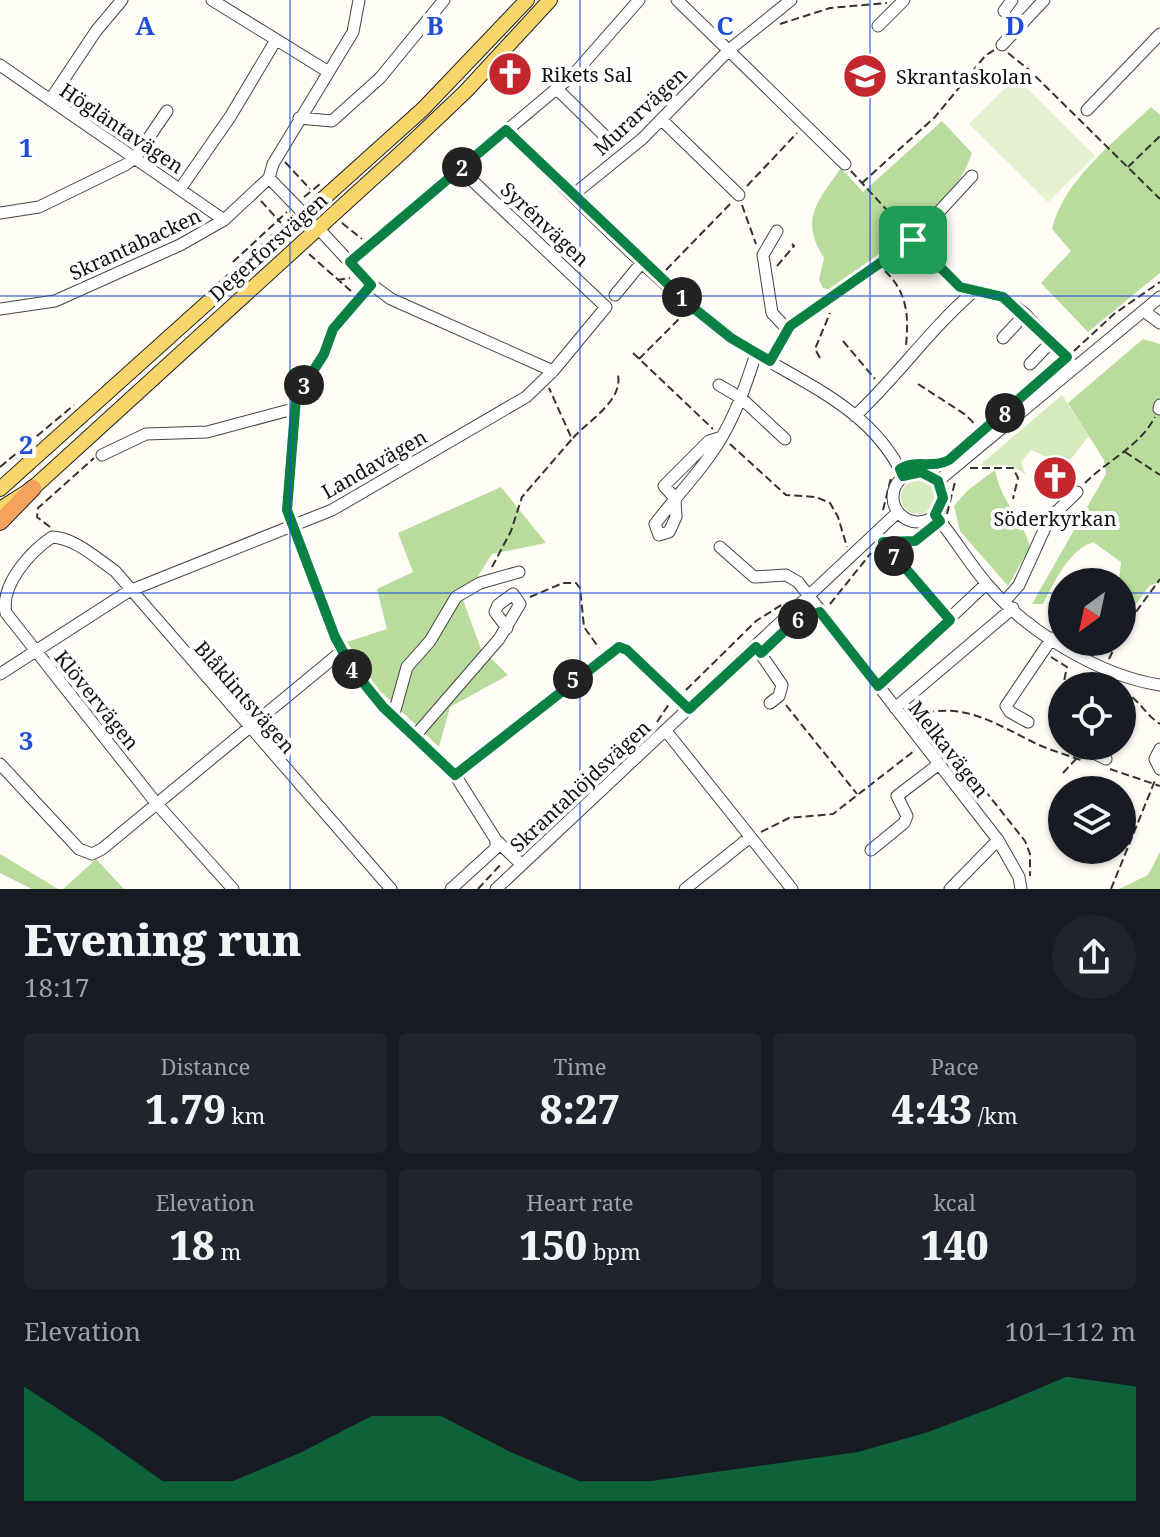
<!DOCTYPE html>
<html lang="en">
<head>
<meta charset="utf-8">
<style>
  :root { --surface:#171b24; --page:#20242c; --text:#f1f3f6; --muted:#9ea1a6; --accent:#0b8043 }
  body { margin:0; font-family:"Noto Serif",serif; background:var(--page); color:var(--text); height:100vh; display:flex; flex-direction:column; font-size:30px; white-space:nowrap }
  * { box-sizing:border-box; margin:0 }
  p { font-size:26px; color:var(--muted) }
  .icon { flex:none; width:44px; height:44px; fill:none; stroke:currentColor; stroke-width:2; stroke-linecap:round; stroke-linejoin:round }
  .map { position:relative; height:889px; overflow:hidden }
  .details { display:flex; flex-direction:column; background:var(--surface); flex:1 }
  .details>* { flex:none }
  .needle { width:52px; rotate:213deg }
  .controls { position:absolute; left:1048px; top:568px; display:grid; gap:16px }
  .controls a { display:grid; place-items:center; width:88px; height:88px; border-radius:50%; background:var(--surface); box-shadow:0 2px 6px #0004; font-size:40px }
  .pin { position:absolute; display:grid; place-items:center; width:68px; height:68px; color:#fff; margin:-34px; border-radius:16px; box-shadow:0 4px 12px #0006 }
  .km { position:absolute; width:40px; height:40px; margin:-20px; border-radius:50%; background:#222; color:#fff; font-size:22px; line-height:40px; text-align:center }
  .round { display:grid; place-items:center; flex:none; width:84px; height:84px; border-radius:42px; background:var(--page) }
  .headline { display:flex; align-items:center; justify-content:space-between; height:136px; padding:0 24px }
  h1 { font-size:44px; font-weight:800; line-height:60px }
  .figures { display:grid; grid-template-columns:repeat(3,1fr); gap:12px; height:136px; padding:8px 24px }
  .figures div { display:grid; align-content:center; border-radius:8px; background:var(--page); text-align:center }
  .figures b { font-size:40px; font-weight:800 }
  .figures small { font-size:22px; font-weight:400 }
  .figures p { font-size:22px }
  .chart { height:224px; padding:16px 24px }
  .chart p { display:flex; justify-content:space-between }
  .chart svg { width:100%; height:144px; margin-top:8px; fill:var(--accent); opacity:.7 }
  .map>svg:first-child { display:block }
  .green { fill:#d5ebbd }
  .forest { fill:#b9dc9c }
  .pitch { fill:#e6f2cf }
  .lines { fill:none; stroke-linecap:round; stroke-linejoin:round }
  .minor-casing { stroke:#444; stroke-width:13 }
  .major-casing { stroke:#222; stroke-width:16 }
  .highway-casing { stroke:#222; stroke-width:18 }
  .path { stroke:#333; stroke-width:2; stroke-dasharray:8 4; stroke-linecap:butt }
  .minor { stroke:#fff; stroke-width:11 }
  .major { stroke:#f9d66b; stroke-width:14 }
  .highway { stroke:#f5a25d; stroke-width:16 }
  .route-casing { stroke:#fff; stroke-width:16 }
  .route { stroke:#0b8043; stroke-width:10 }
  .grid { fill:none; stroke:#1d4ed8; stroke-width:2; stroke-opacity:0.55 }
  .labels { text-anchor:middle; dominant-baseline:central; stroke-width:8; stroke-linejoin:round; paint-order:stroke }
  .poi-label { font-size:20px; fill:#111; stroke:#fff; text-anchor:start }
  .street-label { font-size:20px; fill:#111; stroke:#fff }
  .grid-label { font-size:26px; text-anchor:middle; font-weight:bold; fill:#1d4ed8; stroke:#fff; stroke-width:8; stroke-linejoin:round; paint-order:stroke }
</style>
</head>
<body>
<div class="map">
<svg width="1160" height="889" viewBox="0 0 1160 889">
  <rect width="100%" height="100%" fill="#fffdf5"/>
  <path class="green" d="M1062 395 1089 436 1071 459 1055 461 1031 450 1021 462 1026 475C1005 459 1002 468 980 465Z
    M901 497a17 17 0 1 1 34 0a17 17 0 1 1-34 0Z"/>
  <path class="forest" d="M1151 107 1160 115V273L1088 332 1041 283 1071 251 1052 229C1063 181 1116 140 1151 107Z
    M942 121 972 153C949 218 884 252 831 290L823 288 819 280 824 258C799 219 818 201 841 168L863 192Z
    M1143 339 1160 344V583L1150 585 1122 623V582H1119L1121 562 1093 542C1068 551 1055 581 1043 604H1032L1106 474 1104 460 1068 403Z
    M995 470C1001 503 1023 518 1030 547L1008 586 960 531 954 506 968 490Z
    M501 487 546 543 492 554 463 600 481 649 508 675 450 707 439 747 377 688 347 642 387 629 377 589 413 572 398 533Z
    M1160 852V889H1119L1148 875Z
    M0 854 58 889H32L0 873Z
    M96 859 124 889H63Z"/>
  <path class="pitch" d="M1016 77 1095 156 1048 202 969 124Z"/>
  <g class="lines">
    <g class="minor-casing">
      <path id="minor" d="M212 0 327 71
        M677 0 845 164
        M1004 11 1012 0
        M878 26 904 0
        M1002 45 1044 0
        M0 65 224 220
        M557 89 608 139
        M50 100 96 31 122 0
        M1087 110 1160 34
        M299 118 332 121 380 78 444 0
        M662 120 739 195
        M506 130C572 195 639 264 710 323 773 374 867 396 903 476
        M269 178 273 164 353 32 359 0
        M269 178 306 216
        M180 189 230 117 276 40
        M573 195 642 139 729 50 791 0
        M0 213 39 207 125 165 135 158 167 111
        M318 228 368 282 391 299 553 371
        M777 231 763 255 772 313 788 330
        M913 240 972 176
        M350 262 574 74 639 0
        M371 285 333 329 324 354 296 398 288 512 335 637 353 670 383 707 455 775 496 840 522 865
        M615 295 643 261
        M0 309 55 301 180 245 224 220 269 178
        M1144 311 1160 323
        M1003 338 1025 314
        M770 361 790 326 913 240 960 287 1003 297 1025 314 1074 367
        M1030 364 1052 341
        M719 385 741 398 785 439
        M1159 409 1160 405
        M855 416C897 377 930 329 973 292
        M722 437 709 441 664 486 675 498 676 517 669 532 659 535 655 524C677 495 705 467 723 435 738 409 747 381 756 354
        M102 455 146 434 207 432 293 409
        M893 497a25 25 0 1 1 50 0a25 25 0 1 1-50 0Z
        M938 481 1160 297
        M935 515C954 537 968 562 987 584 1026 631 1100 676 1160 685
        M720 547 754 577 786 575 798 582 998 840 1019 877 1021 889
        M1005 601 1019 585 1049 519 1077 492
        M756 647 782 685 779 696 770 703
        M0 674 129 591 332 510 526 397 553 371 606 307 460 169
        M878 686 986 584
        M1108 686 1114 674
        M895 708 1013 608
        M393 717 407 667 430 641 456 597 480 583 519 572
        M1028 722 1010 712 1006 706 1052 638
        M666 731 792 889
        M414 737 499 639 520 604 513 594 498 605 495 612 507 628
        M1080 746 1106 759
        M1160 749 1155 759 1160 769
        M0 764 79 849 92 854 102 849 342 651
        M455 775 619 647 627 650 689 709
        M871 850 904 823 907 816 897 796 939 764
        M233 889 156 803 6 613C0 585 30 552 52 537 75 538 96 558 115 571L391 889
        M451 889 496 848V840
        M496 889 898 512
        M685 889 749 838
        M950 889 998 840"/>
    </g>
    <g class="major-casing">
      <path id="major" d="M0 489 423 109 527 0
        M0 509 33 488 404 150 466 91 550 0"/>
    </g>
    <g class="highway-casing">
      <path id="highway" d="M0 522 33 488"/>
    </g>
    <path class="path" d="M780 24 830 8 887 3
      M1008 53 1028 69 1160 199
      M285 162 310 189
      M1128 167 1160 136
      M851 171 906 231
      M862 183 935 117 985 56 994 50
      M747 186 797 133
      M304 197 320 184
      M261 201 281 223
      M742 205 756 244
      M342 223 362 239
      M309 254 352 292
      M233 262 287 212
      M777 266 794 246 792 244
      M666 270 731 203
      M885 271C907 292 909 315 906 345
      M337 280 350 278
      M843 341 875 379
      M1074 351 1114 314 1160 282
      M633 353 713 429
      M820 358 815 349 830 313
      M639 359 685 313
      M918 384 966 415 981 431
      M573 438C588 421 623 401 618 375
      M730 444 786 495 816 497 830 503 838 517 847 547
      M1125 452 1160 475
      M908 464H941
      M0 467 74 405
      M970 468H1013L1018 478 1013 499
      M1085 483C1109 459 1138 448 1155 417
      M883 510 891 478
      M947 514 955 482
      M50 527 37 517 38 508 94 458
      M881 542 915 541 931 529
      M883 542 941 610
      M492 567 511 531 522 497 572 439 549 388
      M530 597 563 583H576L580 588 584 627 599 648
      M830 604 871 553
      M1122 631 1160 579
      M1051 657 1067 667 1063 686
      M1109 659 1117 642
      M686 690 756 621 783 604
      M1122 691C1140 699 1144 714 1160 724
      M1062 692V701
      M786 705 857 794
      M925 715 1025 841 1030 854V876
      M915 717C961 698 999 726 1039 745 1053 751 1067 755 1081 760
      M657 722 669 704
      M1110 769 1160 786
      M1063 773 1076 759
      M761 832 789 818 833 814 914 751
      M518 848 539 833
      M478 889 502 863
      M1111 889 1156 778"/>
    <use href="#minor" class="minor"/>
    <use href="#major" class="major"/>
    <use href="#highway" class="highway"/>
  </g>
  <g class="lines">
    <g class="route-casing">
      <path id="route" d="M506 130 691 306 731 338 770 361 790 326 913 240 960 287 1003 297 1067 357 949 460C933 469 914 459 900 469L903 476 921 472 938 481 943 498 935 515 940 521 915 541 883 542 950 620 878 686 820 612 795 621 761 653 756 647 689 709 627 650 619 647 455 775 383 707 353 670 335 637 287 510 296 398 324 354 333 329 371 285 350 262Z"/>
    </g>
    <use href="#route" class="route"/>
  </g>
  <path class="grid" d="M290 0V889M580 0V889M870 0V889M0 296H1160M0 593H1062M1122 593H1160"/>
  <defs>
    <g id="church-disc" transform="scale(2.3)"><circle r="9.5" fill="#c4262e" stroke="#fff"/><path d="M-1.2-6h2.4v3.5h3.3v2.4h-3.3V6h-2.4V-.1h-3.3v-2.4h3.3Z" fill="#fff"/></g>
    <g id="school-disc" transform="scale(2.3)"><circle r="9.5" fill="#c4262e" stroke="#fff"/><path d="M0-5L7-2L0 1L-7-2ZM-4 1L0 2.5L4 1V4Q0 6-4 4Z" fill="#fff"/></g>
  </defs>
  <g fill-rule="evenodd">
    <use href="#church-disc" x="510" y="74"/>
    <use href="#school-disc" x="865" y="76"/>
    <use href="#church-disc" x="1055" y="478"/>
  </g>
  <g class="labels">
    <g class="poi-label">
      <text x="541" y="74">Rikets Sal</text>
      <text x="896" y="76">Skrantaskolan</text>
      <text x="1055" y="518" text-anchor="middle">Söderkyrkan</text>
    </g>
    <g class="street-label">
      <text transform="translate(640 111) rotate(-43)">Murarvägen</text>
      <text transform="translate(122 128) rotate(34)">Högläntavägen</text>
      <text transform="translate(545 224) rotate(43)">Syrénvägen</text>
      <text transform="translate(135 244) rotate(-25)">Skrantabacken</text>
      <text transform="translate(268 247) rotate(-42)">Degerforsvägen</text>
      <text transform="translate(374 464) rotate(-30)">Landavägen</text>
      <text transform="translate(245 697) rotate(49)">Blåklintsvägen</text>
      <text transform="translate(97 700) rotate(51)">Klövervägen</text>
      <text transform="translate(949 749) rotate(52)">Melkavägen</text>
      <text transform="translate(580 786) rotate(-43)">Skrantahöjdsvägen</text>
    </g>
  </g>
  <g class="grid-label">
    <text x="145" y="35">A</text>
    <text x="435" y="35">B</text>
    <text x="725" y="35">C</text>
    <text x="1015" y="35">D</text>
    <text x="26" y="157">1</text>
    <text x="26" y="454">2</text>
    <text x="26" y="750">3</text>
  </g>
</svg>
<div class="controls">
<a><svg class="needle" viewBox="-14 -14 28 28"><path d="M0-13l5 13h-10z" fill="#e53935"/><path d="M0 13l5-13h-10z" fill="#9ea1a6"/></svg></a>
<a><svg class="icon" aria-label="locate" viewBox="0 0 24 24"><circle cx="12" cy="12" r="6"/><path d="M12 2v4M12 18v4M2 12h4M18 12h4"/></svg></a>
<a><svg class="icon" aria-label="layers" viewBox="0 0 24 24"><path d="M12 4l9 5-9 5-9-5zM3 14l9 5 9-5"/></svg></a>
</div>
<div class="pin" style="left:913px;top:240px;background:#1e9e55"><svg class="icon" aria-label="arrive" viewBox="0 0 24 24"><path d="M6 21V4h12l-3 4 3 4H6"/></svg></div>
<b class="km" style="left:682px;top:297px">1</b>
<b class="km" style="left:462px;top:167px">2</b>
<b class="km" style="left:304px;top:385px">3</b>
<b class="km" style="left:352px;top:669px">4</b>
<b class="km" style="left:573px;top:679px">5</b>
<b class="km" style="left:798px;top:619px">6</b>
<b class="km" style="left:894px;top:556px">7</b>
<b class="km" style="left:1005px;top:413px">8</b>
</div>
<section class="details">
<div class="headline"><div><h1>Evening run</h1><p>18:17</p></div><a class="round"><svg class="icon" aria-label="share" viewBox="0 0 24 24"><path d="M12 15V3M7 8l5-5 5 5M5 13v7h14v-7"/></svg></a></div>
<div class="figures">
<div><p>Distance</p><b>1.79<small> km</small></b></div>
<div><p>Time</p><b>8:27</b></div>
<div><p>Pace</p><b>4:43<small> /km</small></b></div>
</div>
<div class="figures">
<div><p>Elevation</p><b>18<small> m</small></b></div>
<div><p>Heart rate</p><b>150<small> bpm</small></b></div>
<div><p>kcal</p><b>140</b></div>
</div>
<div class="chart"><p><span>Elevation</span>101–112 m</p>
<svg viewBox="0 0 160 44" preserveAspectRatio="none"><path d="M0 44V9L10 23L20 38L30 38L40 29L50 18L60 18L70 29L80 38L90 38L100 35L110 32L120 29L130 23L140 15L150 6L160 9V44z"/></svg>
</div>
</section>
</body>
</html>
